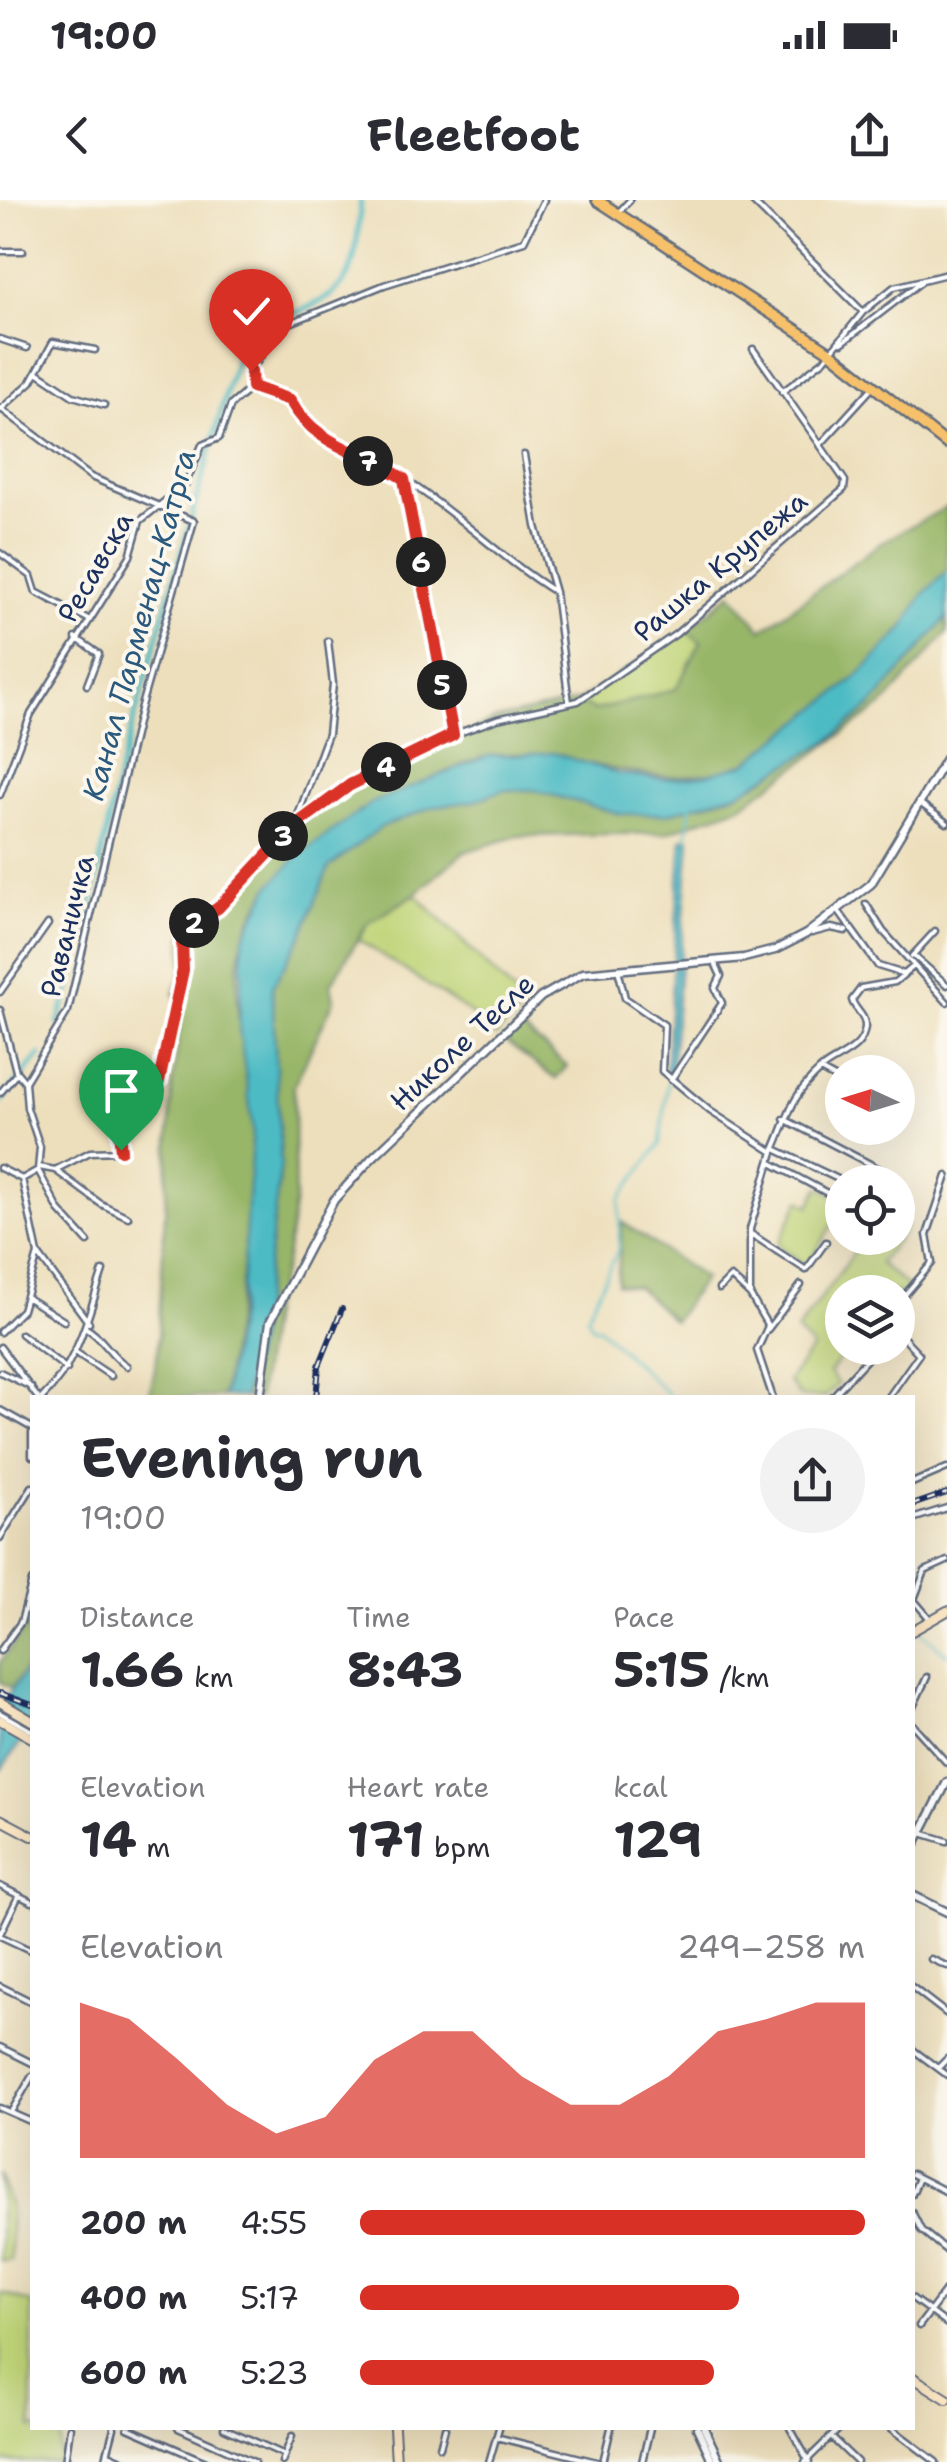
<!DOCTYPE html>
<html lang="en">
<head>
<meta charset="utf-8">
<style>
  :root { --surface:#fff; --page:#f2f2f3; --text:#2b2b33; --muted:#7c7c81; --accent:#d93025 }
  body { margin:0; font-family:"Shantell Sans",sans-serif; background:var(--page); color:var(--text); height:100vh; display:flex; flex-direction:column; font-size:38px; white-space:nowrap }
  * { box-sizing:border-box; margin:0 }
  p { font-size:32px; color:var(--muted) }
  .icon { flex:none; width:55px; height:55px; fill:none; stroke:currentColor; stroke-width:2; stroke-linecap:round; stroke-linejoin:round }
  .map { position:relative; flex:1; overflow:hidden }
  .panel { position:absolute; left:30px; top:1195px; width:885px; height:1035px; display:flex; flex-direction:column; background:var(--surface); border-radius:0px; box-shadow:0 10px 40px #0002 }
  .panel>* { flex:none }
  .needle { width:65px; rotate:274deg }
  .buttons { position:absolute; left:825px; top:855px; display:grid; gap:20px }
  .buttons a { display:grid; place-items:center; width:90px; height:90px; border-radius:50%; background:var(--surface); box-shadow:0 10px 40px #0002; font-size:50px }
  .pin { position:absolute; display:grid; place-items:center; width:85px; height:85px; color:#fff; margin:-102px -42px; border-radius:50% 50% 50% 0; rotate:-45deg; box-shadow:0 0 10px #0007 }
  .pin .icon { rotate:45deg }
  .km { position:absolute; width:50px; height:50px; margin:-25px; border-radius:50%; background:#222; color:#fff; font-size:28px; line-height:50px; text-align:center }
  .round { display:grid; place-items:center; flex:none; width:105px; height:105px; border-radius:52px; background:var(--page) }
  .headline { display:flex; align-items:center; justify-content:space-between; height:170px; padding:0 50px }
  h1 { font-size:55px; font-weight:700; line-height:75px }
  .figures { display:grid; grid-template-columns:repeat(3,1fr); gap:15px; height:170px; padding:10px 50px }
  .figures div { display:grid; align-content:center }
  .figures b { font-size:50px; font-weight:700 }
  .figures small { font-size:28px; font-weight:400 }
  .figures p { font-size:28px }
  .chart { height:280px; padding:20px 50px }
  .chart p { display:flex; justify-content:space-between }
  .chart svg { width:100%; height:180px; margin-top:10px; fill:var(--accent); opacity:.7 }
  ul { padding:0 50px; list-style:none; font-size:32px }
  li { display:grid; grid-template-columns:160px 120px 1fr; align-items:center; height:75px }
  li i { height:25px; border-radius:12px; background:var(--accent) }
  .status { display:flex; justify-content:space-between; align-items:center; height:70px; padding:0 50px; background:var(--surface); direction:ltr }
  .status svg { height:28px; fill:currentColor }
  header { display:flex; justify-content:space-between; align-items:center; height:130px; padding:0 50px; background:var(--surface); font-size:45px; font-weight:700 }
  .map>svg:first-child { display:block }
  .green { fill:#c0d478; stroke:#6e826b; stroke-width:2.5 }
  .forest { fill:#98b668; stroke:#5a7263; stroke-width:2.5 }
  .water { fill:#4dbbc4; stroke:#347591; stroke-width:2.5 }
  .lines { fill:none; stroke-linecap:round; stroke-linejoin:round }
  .stream { stroke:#4dbbc4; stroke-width:2.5 }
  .canal { stroke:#4dbbc4; stroke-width:5 }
  .pedestrian-casing { stroke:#646d7f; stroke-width:9 }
  .minor-casing { stroke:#646d7f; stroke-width:9 }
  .tertiary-casing { stroke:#646d7f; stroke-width:11 }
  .secondary-casing { stroke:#646d7f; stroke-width:12 }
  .primary-casing { stroke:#646d7f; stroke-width:14 }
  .pedestrian { stroke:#fff; stroke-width:4 }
  .minor { stroke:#fff; stroke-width:4 }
  .tertiary { stroke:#fff; stroke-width:6 }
  .secondary { stroke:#fbe6c4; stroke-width:8 }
  .primary { stroke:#f6c16b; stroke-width:9 }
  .rail-casing { stroke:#1b2f5e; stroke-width:6 }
  .rail { stroke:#fbf7ec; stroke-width:2.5; stroke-dasharray:8; stroke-linecap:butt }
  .route-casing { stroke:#fff; stroke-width:20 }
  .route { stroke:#d93025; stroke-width:12 }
  .labels { text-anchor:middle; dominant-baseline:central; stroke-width:8; stroke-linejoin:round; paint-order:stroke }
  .street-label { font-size:28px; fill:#1b2f5e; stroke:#fbf7ec }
  .water-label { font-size:30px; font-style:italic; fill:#2a597d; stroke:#fbf7ec }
</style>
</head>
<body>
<div class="status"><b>19:00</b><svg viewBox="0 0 49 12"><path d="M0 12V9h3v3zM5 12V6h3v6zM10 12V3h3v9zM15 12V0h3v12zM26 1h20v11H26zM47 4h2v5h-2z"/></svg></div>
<header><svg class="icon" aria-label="back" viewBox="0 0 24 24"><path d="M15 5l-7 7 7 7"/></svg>Fleetfoot<svg class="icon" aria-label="share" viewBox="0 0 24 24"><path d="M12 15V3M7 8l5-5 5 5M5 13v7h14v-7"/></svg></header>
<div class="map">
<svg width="947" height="2262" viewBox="0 0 947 2262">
  <rect width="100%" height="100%" fill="#fbf7ec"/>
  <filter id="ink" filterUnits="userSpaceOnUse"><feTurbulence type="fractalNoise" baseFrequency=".01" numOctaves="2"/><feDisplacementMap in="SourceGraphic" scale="20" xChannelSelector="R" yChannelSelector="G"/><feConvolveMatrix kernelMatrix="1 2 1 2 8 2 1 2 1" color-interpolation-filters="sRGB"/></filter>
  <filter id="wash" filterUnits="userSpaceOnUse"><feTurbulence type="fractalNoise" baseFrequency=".0048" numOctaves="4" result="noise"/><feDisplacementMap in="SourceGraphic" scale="40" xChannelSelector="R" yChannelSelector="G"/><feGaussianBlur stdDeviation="2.25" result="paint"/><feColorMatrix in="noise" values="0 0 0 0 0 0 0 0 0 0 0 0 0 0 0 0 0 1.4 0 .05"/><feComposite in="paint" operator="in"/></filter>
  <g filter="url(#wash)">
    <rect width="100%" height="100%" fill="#eddfbc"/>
    <path class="green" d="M686 431 702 442 677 489 594 511 578 501Z
      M415 694 527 806 496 836 470 813 359 740 367 724Z
      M819 987 842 998V1016L839 1015 806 1066 778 1044 800 1000 810 1006Z
      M898 1018 906 1028 879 1063 908 1087 898 1099V1092H842V1109L830 1126 842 1139V1148H849L829 1173 838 1184 825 1197H800L788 1181 813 1148 797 1131 862 1042 857 1038H898Z
      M0 1973 10 2007 11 2060 0 2061Z
      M0 2093 32 2103V2228H61L59 2262H0Z"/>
    <path class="forest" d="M947 307V371C929 389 918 410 901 430 868 471 826 504 784 535 770 545 756 560 740 565 642 600 579 543 488 556 458 561 320 637 296 659 274 680 251 710 243 740 227 801 249 866 253 928 258 1014 235 1111 223 1197L149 1198 157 1157 172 887 181 815 174 793 183 769 182 737 189 725 219 708 294 626 350 585 497 519 578 501 594 511 676 489 701 442 686 431 731 393 762 430 882 342Z
      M947 417V433L882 506 741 606 665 633 518 636 464 652 415 694 367 724 331 784 334 800 294 886 295 1000 285 1065 271 1107 258 1197 244 1198 258 1138 281 964 272 787 301 736 329 667 381 627 433 607 473 601 503 590H534L621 614 705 604 740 592 830 540 873 504Z
      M519 826 567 866 556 879 506 842Z
      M622 1022 704 1078 674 1121 637 1087 617 1084Z
      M32 1420V1461L12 1488 0 1482V1462Z"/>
    <path class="water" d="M947 371V417L873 504 830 540 740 592 667 614H621L534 590H503L473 601 433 607 381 627 329 667 301 737 272 787 281 964 258 1138 244 1197H223L240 1106 253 929 239 828 243 739 270 686 299 655 373 602 488 556 554 553 620 574 662 579 696 577 745 564 857 477 903 429 922 396Z
      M682 639H690L671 874 666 870Z
      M32 1461V1526L0 1571V1506Z"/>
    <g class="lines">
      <path class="stream" d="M687 638 690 606
        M668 882 660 944 620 999 619 1048 587 1116 592 1127 599 1128 672 1198
        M912 1423 947 1455"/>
      <path class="canal" d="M86 729 118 577 239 148C270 108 339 116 353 62 358 42 359 20 361 0
        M58 824 75 773
        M0 903 40 855"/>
    </g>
  </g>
  <g filter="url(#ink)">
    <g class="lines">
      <g class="pedestrian-casing">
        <path id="pedestrian" d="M0 1513 32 1531"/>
      </g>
      <g class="minor-casing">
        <path id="minor" d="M751 0 863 112
          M618 13 630 0
          M0 51H23
          M0 139 27 148
          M842 143 921 82
          M753 149 819 243
          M37 172 73 196 104 205
          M252 187 251 171 280 127 384 85 524 41 544 0
          M252 187 290 199C318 250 357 249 401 277 455 311 500 358 555 392
          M782 192 824 160 863 112 894 87 947 74
          M0 208 91 277 194 321 141 506 68 811 25 882
          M0 210 31 182 53 142 95 150
          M524 255 536 326 555 392 569 503
          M404 279 453 534
          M0 353 31 376 36 392 88 419
          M76 438 99 454 87 485
          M0 595 31 514 130 356 140 321 185 285 202 245 219 238 231 205 252 187
          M921 604 947 623
          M294 626 328 534 333 484 328 441
          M866 704 883 731 947 802
          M839 712 878 766 904 774
          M812 733 831 728 846 731
          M913 755 947 785
          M912 756 935 731
          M618 769 625 798 664 825 662 871 710 911 773 952 750 1029V1095L768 1126 757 1150 773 1198
          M0 792 48 724
          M0 810 16 871 25 882 27 908 40 947 38 970 22 979 38 1054 22 1110 0 1132
          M820 870 842 882
          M671 880 722 803 715 788 721 776 714 761
          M0 893 17 873
          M898 908 899 909
          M784 919 893 976
          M775 949 838 979
          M773 952C789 917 789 898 820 870 835 856 863 852 865 827 866 815 854 809 852 800L861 788 895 782 914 766
          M771 963 829 994
          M39 967 55 970 90 952 121 951 119 932 159 881 183 769 182 737 189 725 219 708 294 626 350 585 453 535 497 519 578 501 676 434 844 289 845 281 820 245 873 187
          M0 968 22 979
          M38 970 59 1010 88 1042
          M55 970 101 1004 128 1017
          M751 1034 806 1070 826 1042
          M38 1054 89 1123
          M719 1089 731 1077 750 1095
          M26 1097 64 1121
          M898 1103 932 1063 927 1035 947 976
          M86 1128C104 1138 109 1155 127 1166
          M768 1129 801 1085
          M21 1134 67 1169
          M0 1147 38 1198
          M75 1152 111 1176
          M0 1172 31 1187
          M42 1198C79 1161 87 1118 103 1071
          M831 1198 877 1148
          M888 1198 919 1154 898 1132
          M0 1210 32 1228
          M32 1233V1256
          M912 1283 947 1268
          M912 1319 947 1308
          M0 1338 32 1287
          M912 1398 930 1419
          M914 1399 925 1371 947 1361
          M0 1451 21 1422 32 1381
          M912 1509 927 1477
          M912 1524 947 1563
          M921 1633 947 1641
          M0 1686 32 1702
          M0 1734 19 1695
          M0 1736 32 1751
          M931 1759 947 1766
          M0 1786 32 1802
          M912 1787 947 1814
          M0 1847 32 1863
          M912 1849 947 1875
          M938 1868 947 1859
          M0 1908 32 1922
          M11 1912 32 1876
          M912 1974 947 1992
          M912 1994 919 1978
          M912 2012 921 2030 947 2051
          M912 2098 947 2124
          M919 2126 947 2089
          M128 2228 206 2262
          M178 2228 254 2262
          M224 2228 285 2255
          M790 2228 809 2262
          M891 2228 936 2262
          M496 2237 597 2262
          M832 2238 857 2262
          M440 2247 445 2228
          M109 2254 127 2262
          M65 2262 70 2228
          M105 2262 114 2228
          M282 2262 292 2236
          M489 2262 499 2228
          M603 2262 611 2228
          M642 2262 650 2228
          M805 2262 840 2228"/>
      </g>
      <g class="tertiary-casing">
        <path id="tertiary" d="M260 1198 270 1122 334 1000 371 959 541 797 583 773 744 758 775 750 806 734 871 684 947 557
          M912 1650 947 1582
          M912 1695 947 1712
          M697 2228 713 2262
          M704 2228 720 2262"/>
      </g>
      <g class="secondary-casing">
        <path id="secondary" d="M912 1431 947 1411
          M0 1502 32 1521
          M0 1520 32 1538
          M0 1619 32 1636
          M912 2177 947 2199
          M394 2228 396 2262"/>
      </g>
      <g class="primary-casing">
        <path id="primary" d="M597 0 830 152 947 244"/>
      </g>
      <use href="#pedestrian" class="pedestrian"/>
      <use href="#minor" class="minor"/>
      <use href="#tertiary" class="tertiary"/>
      <use href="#secondary" class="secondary"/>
      <use href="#primary" class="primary"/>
      <g class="rail-casing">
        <path id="rail" d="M316 1198 319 1166 342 1109
          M912 1305 947 1293
          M0 1493 32 1505"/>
      </g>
      <use href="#rail" class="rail"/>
    </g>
  </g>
  <g class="lines" filter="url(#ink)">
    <g class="route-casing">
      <path id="route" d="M121 950 119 932 123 923 159 881 183 770 182 737 189 726 218 708 294 626 350 585 453 535 404 279C362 251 316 247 290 200L252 187 251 171"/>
    </g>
    <use href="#route" class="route"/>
  </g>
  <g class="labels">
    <g class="street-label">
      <text transform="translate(720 366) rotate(-40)">Рашка Крупежа</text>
      <text transform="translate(95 367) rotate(-60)">Ресавска</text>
      <text transform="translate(67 726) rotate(-76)">Раваничка</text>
      <text transform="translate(462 842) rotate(-43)">Николе Тесле</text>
    </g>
    <g class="water-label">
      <text transform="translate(139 425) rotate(-75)">Канал Парменац-Катрга</text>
    </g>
  </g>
</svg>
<div class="buttons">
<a><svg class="needle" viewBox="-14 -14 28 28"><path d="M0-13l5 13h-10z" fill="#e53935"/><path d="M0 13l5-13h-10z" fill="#7c7c81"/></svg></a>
<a><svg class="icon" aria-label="locate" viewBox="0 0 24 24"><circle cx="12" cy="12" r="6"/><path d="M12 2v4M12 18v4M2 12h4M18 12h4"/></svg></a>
<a><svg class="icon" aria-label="layers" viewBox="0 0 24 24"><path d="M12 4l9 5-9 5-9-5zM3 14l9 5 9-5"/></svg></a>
</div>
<div class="pin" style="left:121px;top:950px;background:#1e9e55"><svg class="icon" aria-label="arrive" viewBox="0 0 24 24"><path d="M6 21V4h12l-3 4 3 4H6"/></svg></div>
<div class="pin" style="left:251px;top:171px;background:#d93025"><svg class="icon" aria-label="check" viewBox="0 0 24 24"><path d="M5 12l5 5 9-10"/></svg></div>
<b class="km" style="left:194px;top:723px">2</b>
<b class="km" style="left:283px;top:636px">3</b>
<b class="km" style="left:386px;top:567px">4</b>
<b class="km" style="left:442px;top:485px">5</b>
<b class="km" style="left:421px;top:362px">6</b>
<b class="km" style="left:368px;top:261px">7</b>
<section class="panel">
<div class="headline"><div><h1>Evening run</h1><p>19:00</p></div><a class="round"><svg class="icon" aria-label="share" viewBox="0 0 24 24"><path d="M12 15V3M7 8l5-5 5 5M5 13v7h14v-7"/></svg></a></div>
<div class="figures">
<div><p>Distance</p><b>1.66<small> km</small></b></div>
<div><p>Time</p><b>8:43</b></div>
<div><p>Pace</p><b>5:15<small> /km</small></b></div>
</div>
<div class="figures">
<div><p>Elevation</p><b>14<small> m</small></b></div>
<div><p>Heart rate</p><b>171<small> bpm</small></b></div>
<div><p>kcal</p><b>129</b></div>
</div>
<div class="chart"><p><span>Elevation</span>249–258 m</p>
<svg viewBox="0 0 160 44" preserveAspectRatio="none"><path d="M0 44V6L10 10L20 20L30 31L40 38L50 34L60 20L70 13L80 13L90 24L100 31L110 31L120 24L130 13L140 10L150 6L160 6V44z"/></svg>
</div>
<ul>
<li><b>200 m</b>4:55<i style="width:100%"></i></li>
<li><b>400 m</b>5:17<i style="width:75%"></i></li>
<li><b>600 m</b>5:23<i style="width:70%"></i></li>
</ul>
</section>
</div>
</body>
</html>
